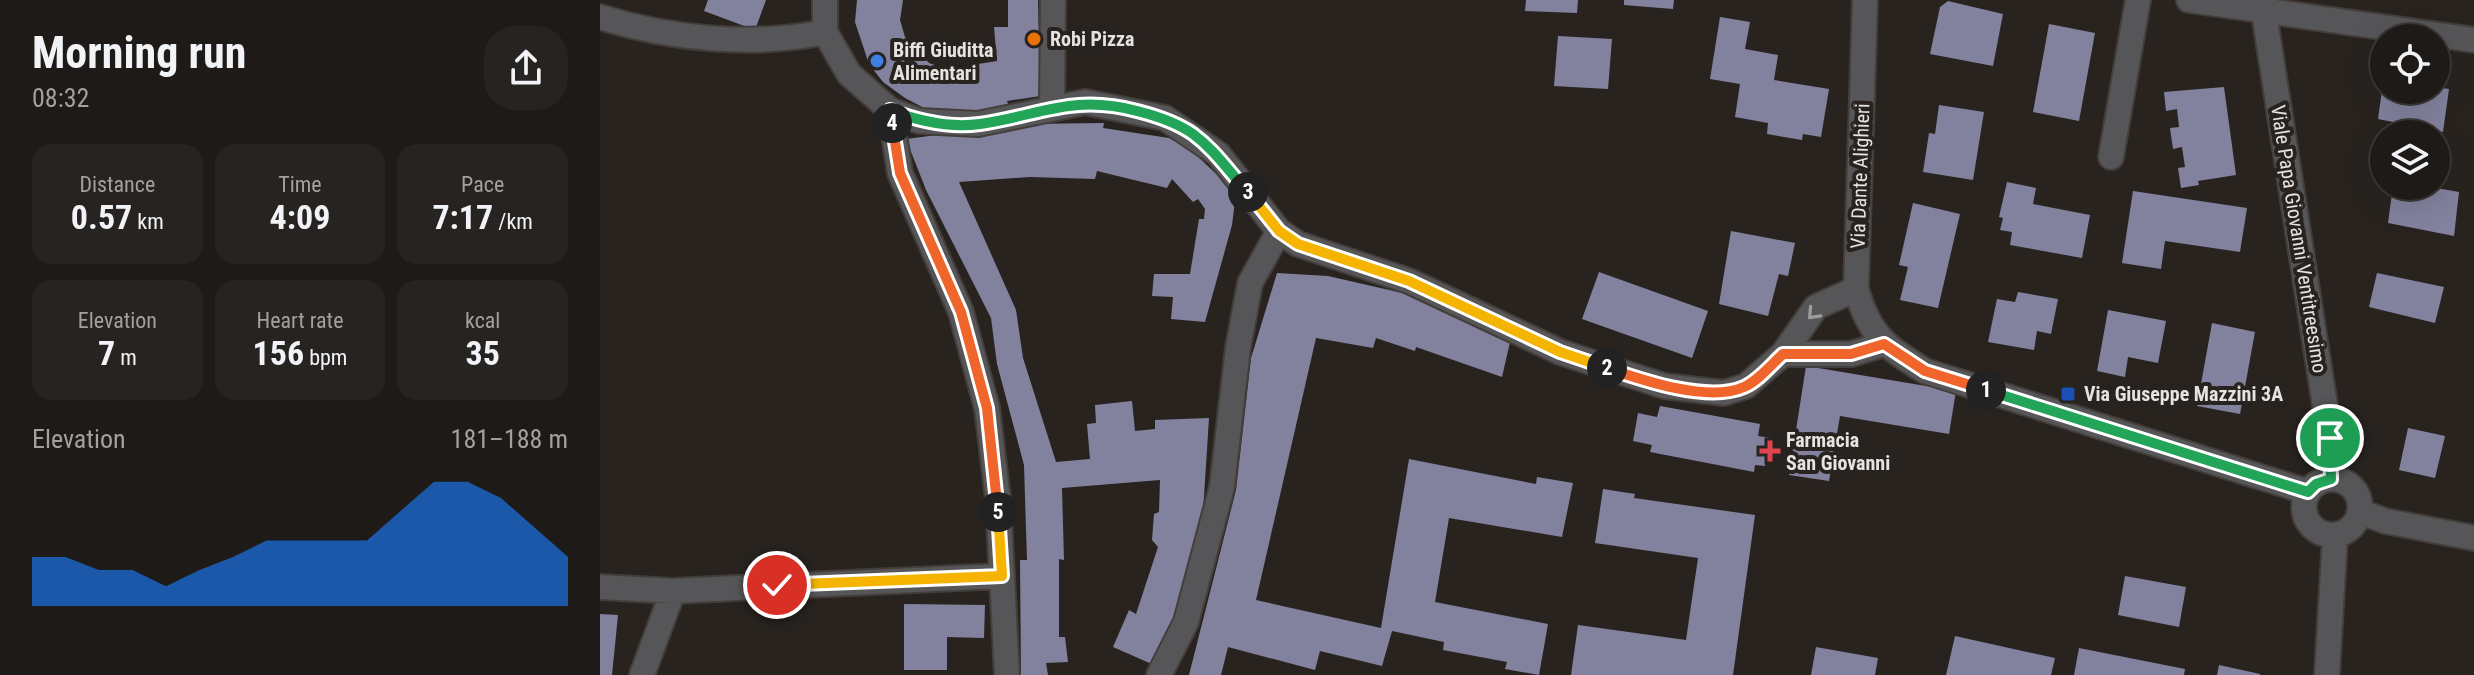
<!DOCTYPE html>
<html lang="en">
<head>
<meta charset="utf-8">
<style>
  :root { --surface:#1e1a17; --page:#262320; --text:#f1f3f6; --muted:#a1a1a1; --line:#3c3836; --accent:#1a73e8 }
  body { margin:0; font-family:"Roboto Condensed",sans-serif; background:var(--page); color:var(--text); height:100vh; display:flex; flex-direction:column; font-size:30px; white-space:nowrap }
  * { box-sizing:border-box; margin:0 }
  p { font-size:26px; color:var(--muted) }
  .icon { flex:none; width:44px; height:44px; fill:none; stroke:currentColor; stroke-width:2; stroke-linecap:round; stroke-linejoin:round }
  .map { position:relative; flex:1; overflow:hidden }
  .panel { display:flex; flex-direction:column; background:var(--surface); width:600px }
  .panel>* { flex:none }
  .controls { position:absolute; left:1770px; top:24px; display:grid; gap:16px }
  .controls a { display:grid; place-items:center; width:80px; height:80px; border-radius:50%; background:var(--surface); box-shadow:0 8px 32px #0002,0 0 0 2px var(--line); font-size:40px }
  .pin { position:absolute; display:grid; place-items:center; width:68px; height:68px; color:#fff; margin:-34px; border:4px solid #fff; border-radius:50%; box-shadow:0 2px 8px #0007 }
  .km { position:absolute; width:40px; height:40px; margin:-20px; border-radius:50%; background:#222; color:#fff; font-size:22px; line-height:40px; text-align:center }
  .round { display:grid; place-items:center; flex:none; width:84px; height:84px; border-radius:32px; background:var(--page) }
  .head { display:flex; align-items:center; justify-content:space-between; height:136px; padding:0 32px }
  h1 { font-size:44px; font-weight:700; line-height:60px }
  .figures { display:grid; grid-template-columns:repeat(3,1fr); gap:12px; height:136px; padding:8px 32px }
  .figures div { display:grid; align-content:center; border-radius:20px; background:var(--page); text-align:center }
  .figures b { font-size:34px; font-weight:700 }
  .figures small { font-size:22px; font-weight:400 }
  .figures p { font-size:22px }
  .chart { height:224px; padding:16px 32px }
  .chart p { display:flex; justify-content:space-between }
  .chart svg { width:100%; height:144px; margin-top:8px; fill:var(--accent); opacity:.7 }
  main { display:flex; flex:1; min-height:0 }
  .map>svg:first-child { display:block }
  .building { fill:#83829e }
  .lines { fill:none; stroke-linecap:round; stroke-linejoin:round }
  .minor-casing { stroke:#433e3a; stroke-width:28 }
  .minor { stroke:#565658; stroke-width:24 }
  .oneway { stroke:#9e9c9c }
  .split-1-casing { stroke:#fff; stroke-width:16 }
  .split-2-casing { stroke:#fff; stroke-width:16 }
  .split-3-casing { stroke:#fff; stroke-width:16 }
  .split-4-casing { stroke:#fff; stroke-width:16 }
  .split-5-casing { stroke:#fff; stroke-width:16 }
  .split-6-casing { stroke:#fff; stroke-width:16 }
  .split-1 { stroke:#22a559; stroke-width:10 }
  .split-2 { stroke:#f0652b; stroke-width:10 }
  .split-3 { stroke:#f5b400; stroke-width:10 }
  .split-4 { stroke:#22a559; stroke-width:10 }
  .split-5 { stroke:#f0652b; stroke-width:10 }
  .split-6 { stroke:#f5b400; stroke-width:10 }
  .food-dot { fill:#e8710a; stroke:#28231f; stroke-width:3 }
  .shop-dot { fill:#3f7fe0; stroke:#28231f; stroke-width:3 }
  .transit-dot { fill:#1a4fb4; stroke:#28231f; stroke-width:3 }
  .health-dot { fill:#e0444e; stroke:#28231f; stroke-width:3 }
  .labels { text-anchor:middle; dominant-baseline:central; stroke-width:8; stroke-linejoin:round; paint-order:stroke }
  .poi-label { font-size:20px; font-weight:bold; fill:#e7e3e0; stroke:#28231f; text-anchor:start }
  .street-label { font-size:20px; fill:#e7e3e0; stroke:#28231f }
</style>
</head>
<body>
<main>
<section class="panel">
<div class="head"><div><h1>Morning run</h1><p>08:32</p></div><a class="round"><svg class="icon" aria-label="share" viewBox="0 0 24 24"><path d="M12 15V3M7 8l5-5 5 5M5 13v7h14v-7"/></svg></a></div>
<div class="figures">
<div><p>Distance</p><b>0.57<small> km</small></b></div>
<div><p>Time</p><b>4:09</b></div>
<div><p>Pace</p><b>7:17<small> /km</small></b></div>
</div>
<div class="figures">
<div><p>Elevation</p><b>7<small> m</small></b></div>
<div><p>Heart rate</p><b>156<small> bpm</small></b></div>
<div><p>kcal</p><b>35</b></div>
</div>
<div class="chart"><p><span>Elevation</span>181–188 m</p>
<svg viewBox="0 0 160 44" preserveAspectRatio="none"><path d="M0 44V29L10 29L20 33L30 33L40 38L50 33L60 29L70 24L80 24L90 24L100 24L110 15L120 6L130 6L140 11L150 20L160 29V44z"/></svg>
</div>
</section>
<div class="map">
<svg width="1874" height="675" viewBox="0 0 1874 675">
  <rect width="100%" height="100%" fill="#28231f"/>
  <path class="building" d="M108 0H166L155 30 104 11Z
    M257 0H303L300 20 305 37 329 63 346 69 397 61 394 27H408V0H438L440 96 407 101 409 106 365 113 324 108 305 98 283 82 269 64 255 22Z
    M926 0H978L977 13 925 11Z
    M1024 0H1074L1073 9 1024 5Z
    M1348 1 1403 14 1393 66 1330 54 1340 7Z
    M1120 17 1150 22 1145 49 1178 55 1174 80 1229 89 1221 137 1203 134 1202 140 1167 134 1168 123 1135 117 1140 84 1110 79Z
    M1449 24 1495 33 1479 121 1433 112Z
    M958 36 1012 39 1008 89 954 86Z
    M1624 87 1636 175 1598 181 1599 185 1581 188 1578 168 1585 167 1582 147 1573 149 1570 128 1579 127 1577 109 1566 111 1564 92Z
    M1836 87 1849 89 1843 132 1778 119 1782 90H1836Z
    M1339 105 1384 112 1373 180 1323 172 1329 133 1335 134Z
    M504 123 503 128 569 138 593 152 632 189 635 201 632 225 605 322 571 319 573 297 552 296 554 274H590L599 219H604L605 209 598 199 593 202 572 179 567 188 497 171 495 179 430 177 359 182 416 310 423 358 456 462 490 459 487 424 496 423 495 405 532 401 535 431 555 429V420L609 418 603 512 579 606 554 665 513 647 529 610 536 614 558 547 552 540 554 514 559 512 560 480 462 488 464 560 459 559V637H465L468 662 446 663 448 675H421L420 560H427L424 465 397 364 391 318 326 190 306 139 421 124Z
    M1407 182 1436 188 1433 204 1490 215 1482 258 1410 245 1412 232 1400 230 1403 218 1399 217Z
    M1793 186H1825L1859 192 1854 236 1788 223Z
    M1533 191 1647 208 1640 252 1565 241 1561 269 1522 263Z
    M1313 203 1360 214 1338 308 1300 300 1308 267 1299 265Z
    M1131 231 1195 243 1188 276 1179 274 1168 316 1119 304Z
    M999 272 1108 311 1092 358 982 319Z
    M677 273 728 276 833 300 911 338 902 377 816 347 815 351 776 338 773 348 716 338 656 600 781 628 809 459 936 484 937 477 973 483 962 537 849 518 835 602 948 624 939 675 905 669 907 662 843 650 844 642 792 631 782 666 720 651 715 670 628 647 621 675H589L636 490 651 358Z
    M1777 273 1844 287 1835 323 1769 307Z
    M1418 292 1458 299 1451 334 1437 331 1434 350 1388 342 1397 299 1415 302Z
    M1508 310 1566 321 1558 363 1528 357 1525 377 1497 371Z
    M1612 323 1655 332 1640 414 1597 406Z
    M1206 366 1356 391 1349 434 1240 416 1229 481 1189 475Z
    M1060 406 1160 424 1158 436 1171 438 1165 466 1155 465 1154 472 1050 452 1052 445 1033 441 1038 413 1057 417Z
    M1808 428 1845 436 1835 478 1799 470Z
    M1003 489 1035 494 1034 498 1155 515 1133 675H971L978 625 1086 640 1098 558 995 543Z
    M1525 576 1586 587 1579 627 1518 615Z
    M304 604 385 605 384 638 347 637V670H304Z
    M0 614 18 615 12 675H0Z
    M1355 636 1455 658 1451 675H1346Z
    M1216 647 1278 658 1275 675H1211Z
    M1479 648 1585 669 1584 675H1474Z
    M1619 665 1660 674V675H1617Z"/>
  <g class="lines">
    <g class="minor-casing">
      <path id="minor" d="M225 0V32L249 74 290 110 319 121 378 124 485 102 565 118 618 154 679 231 698 244 809 281 960 352 1064 386 1124 393 1146 386 1183 354 1216 307 1256 289
        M1265 0 1256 289C1270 336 1285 346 1325 371L1708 492
        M1589 0 1874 40
        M1662 0 1730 438 1731 479
        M0 17C70 39 153 47 225 32
        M452 108 453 0
        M290 110 300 173 361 312 387 408 398 499 407 675
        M1511 157 1538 0
        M1183 354H1251L1284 344
        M1704 507a28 28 0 1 1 56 0a28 28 0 1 1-56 0Z
        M1761 512 1785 521 1874 538
        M0 587 73 591
        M42 675 73 591 402 576
        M559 675 586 622 622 487 638 348 650 283 679 231
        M1727 675 1735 536"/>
    </g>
    <use href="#minor" class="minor"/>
  </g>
  <defs><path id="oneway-chevron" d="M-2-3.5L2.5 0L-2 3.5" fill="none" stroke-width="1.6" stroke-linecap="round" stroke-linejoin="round" transform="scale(2)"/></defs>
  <use class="oneway" href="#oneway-chevron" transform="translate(1213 314) rotate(133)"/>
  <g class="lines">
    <g class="split-1-casing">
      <path id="split-1" d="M1386 390 1708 492 1716 484 1731 479 1730 438"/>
    </g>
    <g class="split-2-casing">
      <path id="split-2" d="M1007 368C1042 380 1108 403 1144 387 1158 381 1171 365 1183 354H1251L1284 344 1325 371 1386 390"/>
    </g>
    <g class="split-3-casing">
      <path id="split-3" d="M648 192 679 231 698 244 809 281 960 352 1007 368"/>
    </g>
    <g class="split-4-casing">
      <path id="split-4" d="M292 123 290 110C318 121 350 128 380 124 441 115 473 94 537 111 557 116 576 122 593 134 616 151 629 172 648 192"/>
    </g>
    <g class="split-5-casing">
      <path id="split-5" d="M292 123 300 173 361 312 387 408 398 512"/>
    </g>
    <g class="split-6-casing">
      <path id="split-6" d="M177 585 402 576 398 512"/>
    </g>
    <use href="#split-1" class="split-1"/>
    <use href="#split-2" class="split-2"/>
    <use href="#split-3" class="split-3"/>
    <use href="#split-4" class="split-4"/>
    <use href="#split-5" class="split-5"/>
    <use href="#split-6" class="split-6"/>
  </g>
  <circle class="food-dot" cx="434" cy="39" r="8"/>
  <circle class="shop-dot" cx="277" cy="61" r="8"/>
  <rect class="transit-dot" x="1460" y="386" width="16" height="16" rx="4"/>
  <path class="health-dot" d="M1166 439h8v8h8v8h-8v8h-8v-8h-8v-8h8z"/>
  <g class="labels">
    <g class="poi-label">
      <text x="450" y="39">Robi Pizza</text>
      <text x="293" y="50">Biffi Giuditta<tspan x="293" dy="23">Alimentari</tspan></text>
      <text x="1484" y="394">Via Giuseppe Mazzini 3A</text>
      <text x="1186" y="440">Farmacia<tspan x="1186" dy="23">San Giovanni</tspan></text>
    </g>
    <g class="street-label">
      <text transform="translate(1260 176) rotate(-88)">Via Dante Alighieri</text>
      <text transform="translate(1699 239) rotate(81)">Viale Papa Giovanni Ventitreesimo</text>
    </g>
  </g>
</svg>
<div class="controls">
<a><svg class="icon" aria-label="locate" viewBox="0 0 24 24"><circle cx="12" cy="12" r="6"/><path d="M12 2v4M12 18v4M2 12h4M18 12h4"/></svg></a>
<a><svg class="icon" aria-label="layers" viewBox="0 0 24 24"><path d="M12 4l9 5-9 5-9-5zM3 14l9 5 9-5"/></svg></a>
</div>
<div class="pin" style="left:1730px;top:438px;background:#1e9e55"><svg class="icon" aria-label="arrive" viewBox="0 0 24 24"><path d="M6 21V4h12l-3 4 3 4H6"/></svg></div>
<div class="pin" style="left:177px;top:585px;background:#d93025"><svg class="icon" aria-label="check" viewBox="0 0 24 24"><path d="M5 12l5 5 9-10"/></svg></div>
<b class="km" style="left:1386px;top:390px">1</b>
<b class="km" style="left:1007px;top:368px">2</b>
<b class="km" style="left:648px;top:192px">3</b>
<b class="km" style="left:292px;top:123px">4</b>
<b class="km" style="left:398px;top:512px">5</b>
</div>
</main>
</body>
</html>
